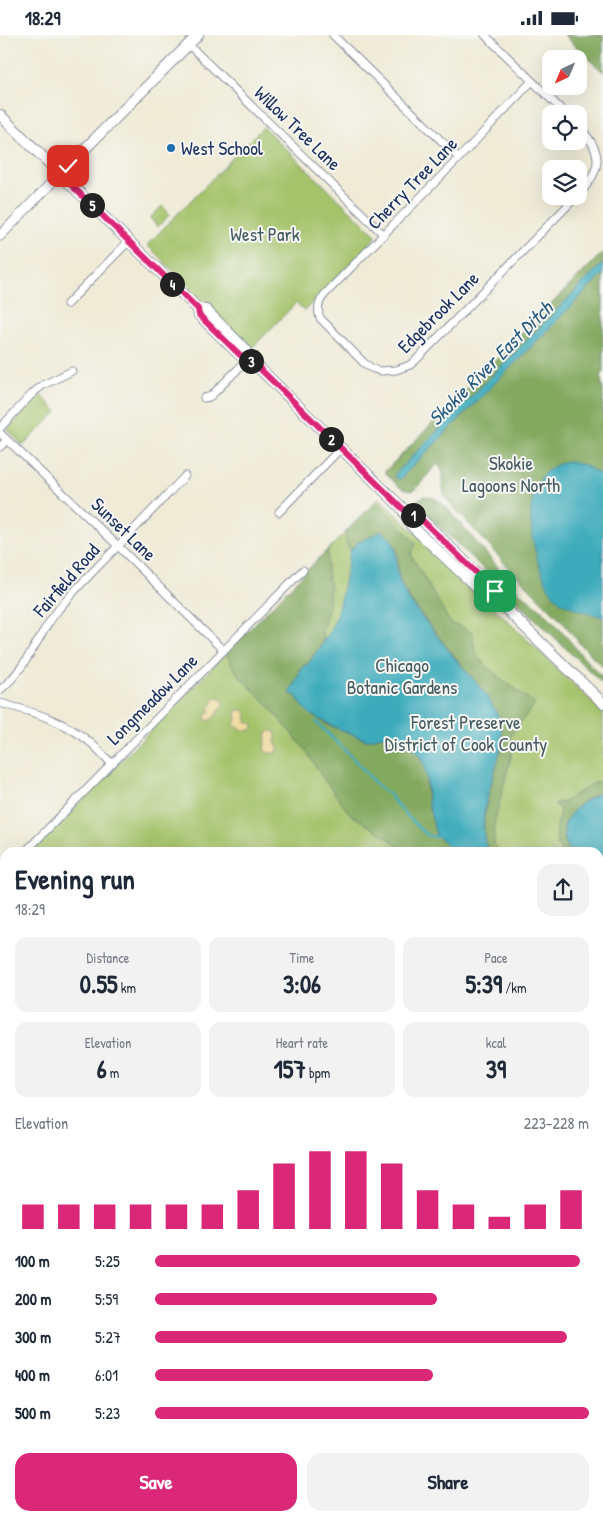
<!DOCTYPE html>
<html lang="en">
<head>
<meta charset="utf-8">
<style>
  :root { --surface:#fff; --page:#f2f2f3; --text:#1f2937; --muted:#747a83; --accent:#db2777 }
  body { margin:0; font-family:"Patrick Hand",sans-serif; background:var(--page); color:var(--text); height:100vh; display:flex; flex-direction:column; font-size:19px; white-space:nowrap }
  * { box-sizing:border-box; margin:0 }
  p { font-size:16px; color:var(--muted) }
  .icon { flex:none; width:28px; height:28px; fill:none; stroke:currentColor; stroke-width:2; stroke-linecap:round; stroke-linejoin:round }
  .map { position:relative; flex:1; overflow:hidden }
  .panel { position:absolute; left:0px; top:812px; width:604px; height:674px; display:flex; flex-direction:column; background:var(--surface); border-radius:15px 15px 0 0; box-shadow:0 5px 20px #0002 }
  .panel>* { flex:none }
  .needle { width:32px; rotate:224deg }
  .controls { position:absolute; left:542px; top:15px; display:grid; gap:10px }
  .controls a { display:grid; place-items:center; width:45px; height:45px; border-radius:10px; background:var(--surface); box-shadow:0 5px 20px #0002; font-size:25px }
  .pin { position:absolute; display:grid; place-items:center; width:42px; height:42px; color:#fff; margin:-21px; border-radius:10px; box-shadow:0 2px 8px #0006 }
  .km { position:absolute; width:25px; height:25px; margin:-12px; border-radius:50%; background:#222; color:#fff; font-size:14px; line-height:25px; text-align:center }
  .round { display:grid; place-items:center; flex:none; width:52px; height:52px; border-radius:15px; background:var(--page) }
  .headline { display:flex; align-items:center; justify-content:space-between; height:85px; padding:0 15px }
  h1 { font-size:28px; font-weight:800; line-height:38px }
  .figures { display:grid; grid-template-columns:repeat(3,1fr); gap:8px; height:85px; padding:5px 15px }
  .figures div { display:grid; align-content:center; border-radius:12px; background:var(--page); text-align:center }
  .figures b { font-size:25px; font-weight:800 }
  .figures small { font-size:14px; font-weight:400 }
  .figures p { font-size:14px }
  .chart { height:140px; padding:10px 15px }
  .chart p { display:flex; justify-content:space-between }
  .chart svg { width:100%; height:90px; margin-top:5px; stroke:var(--accent); stroke-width:6 }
  .action { display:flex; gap:10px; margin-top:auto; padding:10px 15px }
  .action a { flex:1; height:58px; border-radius:15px; background:var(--accent); color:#fff; font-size:20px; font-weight:800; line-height:58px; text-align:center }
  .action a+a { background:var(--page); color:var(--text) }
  ul { padding:0 15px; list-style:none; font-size:16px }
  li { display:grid; grid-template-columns:80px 60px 1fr; align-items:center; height:38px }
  li i { height:12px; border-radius:6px; background:var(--accent) }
  .status { display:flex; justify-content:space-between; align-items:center; height:35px; padding:0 25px; background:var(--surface); direction:ltr }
  .status svg { height:14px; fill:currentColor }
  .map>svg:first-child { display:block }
  .green { fill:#a4c36a; stroke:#607964 }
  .forest { fill:#83a95e; stroke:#4f6c5e }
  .sand { fill:#eeda9e; stroke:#84847e }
  .water { fill:#3cabbb; stroke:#2c6d8c }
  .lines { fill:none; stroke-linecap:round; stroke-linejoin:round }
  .stream { stroke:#3cabbb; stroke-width:2.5 }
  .minor-casing { stroke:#858d9a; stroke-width:9 }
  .tertiary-casing { stroke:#858d9a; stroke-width:11 }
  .secondary-casing { stroke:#858d9a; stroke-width:12 }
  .minor { stroke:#fff; stroke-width:7 }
  .tertiary { stroke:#fff; stroke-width:9 }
  .secondary { stroke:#fff; stroke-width:10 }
  .route-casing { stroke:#fff; stroke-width:10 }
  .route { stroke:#db2777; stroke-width:6 }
  .poi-dot { fill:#1f6fb2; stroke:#f6f6f2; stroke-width:2 }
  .labels { text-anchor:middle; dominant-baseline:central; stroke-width:4; stroke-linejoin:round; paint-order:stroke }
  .street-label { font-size:19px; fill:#1b2f5e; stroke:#f6f6f2 }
  .poi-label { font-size:19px; fill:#1b2f5e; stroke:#f6f6f2; text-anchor:start }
  .park-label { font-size:19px; fill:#445b62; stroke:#f6f6f2 }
  .water-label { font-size:20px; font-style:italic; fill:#275a7f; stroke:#f6f6f2 }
</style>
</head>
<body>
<div class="status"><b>18:29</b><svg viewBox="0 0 49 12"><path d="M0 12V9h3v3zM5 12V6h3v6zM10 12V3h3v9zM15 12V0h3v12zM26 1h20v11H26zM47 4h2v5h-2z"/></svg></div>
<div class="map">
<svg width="603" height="1486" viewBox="0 0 603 1486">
  <rect width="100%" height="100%" fill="#f6f6f2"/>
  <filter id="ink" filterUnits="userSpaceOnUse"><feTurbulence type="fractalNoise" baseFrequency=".02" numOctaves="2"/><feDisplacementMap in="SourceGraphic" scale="10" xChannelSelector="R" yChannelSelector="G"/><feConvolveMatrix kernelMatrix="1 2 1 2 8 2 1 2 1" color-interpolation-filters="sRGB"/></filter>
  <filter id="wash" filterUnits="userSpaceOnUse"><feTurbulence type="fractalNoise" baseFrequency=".0096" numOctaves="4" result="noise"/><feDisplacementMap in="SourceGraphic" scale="20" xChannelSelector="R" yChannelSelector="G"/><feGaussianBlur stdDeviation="1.12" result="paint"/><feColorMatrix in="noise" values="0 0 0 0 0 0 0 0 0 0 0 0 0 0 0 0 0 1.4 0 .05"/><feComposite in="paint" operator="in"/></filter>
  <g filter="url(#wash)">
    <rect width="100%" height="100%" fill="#efebd7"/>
    <path class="green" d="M263 92 377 201 304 276 296 268 251 314 147 210Z
      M162 171 170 179 158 192 150 183Z
      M41 360 57 377 23 411 7 394Z
      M379 463 603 677V1486H0V849L5 844V1481H599V818L31 817Z"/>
    <path class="forest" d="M564 0H603V37Z
      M603 217V228L395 439 400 444 603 239V336L601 343 603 357V441L584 430 580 575 603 582V632L580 609 562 586 509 533 449 467 445 462 442 448 443 438 438 429 432 435 415 455C402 459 393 445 384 437Z
      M424 461C434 462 438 464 445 471L497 531 501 539 499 545 497 547 416 470V466Z
      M376 466 416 508 411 520 451 589 462 592 473 598C473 606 474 614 478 621 488 636 520 657 535 669L511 700 510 703 514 710 494 789V808L497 817H488L484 803V785L487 765 502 710 500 688 489 665 410 565 398 540V520L396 512 382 496 357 508 350 516 346 507 345 497Z
      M328 514 327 537 330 553 328 573 322 595 323 607 308 629 302 631 299 635 297 644 292 651 296 661 304 673 324 688 367 705 381 701H397L408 707 419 720 424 730 427 744 426 750 428 768 436 799 455 817H402L391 805 350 779 320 739 307 717 268 670 239 641 231 629 226 618Z
      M509 550C524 560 539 571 551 584 569 603 583 625 603 642V649L507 557 506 553Z
      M603 745V758C588 759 565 779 563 795 562 803 567 810 570 817H561C553 805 558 787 560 774L555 771 556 767 562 768 590 750Z"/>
    <path class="sand" d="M218 662 222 664 224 668 213 684 208 686 205 683 206 680 210 677 209 673 213 668 214 663Z
      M238 675H242C247 677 247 682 247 687L253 689V694L246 696 235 691 234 689 237 684 236 679Z
      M270 696 275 697 276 701 275 707 278 713V716L275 718H267L264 714 267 698Z"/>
    <path class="water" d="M603 228V239L400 444H397L395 442V439Z
      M566 426 584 430 603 441V582C589 578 572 574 560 566 542 553 532 509 531 488 530 474 533 455 541 443 546 434 557 430 566 426Z
      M382 496C403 513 393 519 398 540 400 549 406 561 411 568 425 586 439 604 454 622 472 644 499 668 502 698 503 708 499 718 497 728 489 756 476 789 488 817H455L436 800 428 768 427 744 424 730 419 720 408 707 397 701H381L367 705 339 694 311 680 304 673 296 661 291 659 290 656C292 652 294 649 296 645 300 637 299 632 308 629L329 598 336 582 343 553 350 516 357 508Z
      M600 758H603V848L599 843V818L570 817C554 788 574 770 600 758Z
      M603 1063V1111L599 1110V1065Z
      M599 1256 603 1263V1363L599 1366Z
      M306 1481H593L590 1486H307Z"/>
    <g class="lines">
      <path class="stream" d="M316 687 350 720 378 751 390 760 396 769 421 795 429 801 438 802"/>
    </g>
  </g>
  <g filter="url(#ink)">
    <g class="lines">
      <g class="minor-casing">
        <path id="minor" d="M333 0 459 123
          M485 0 566 79
          M188 9 384 200
          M532 46 459 123 325 259C318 267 317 274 320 283L364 328 373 334 380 336 396 335 410 330 416 325 577 161
          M579 92C603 116 603 134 579 159
          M67 269 129 206
          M204 363 209 362 212 360 249 323
          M0 393 33 358 43 350 72 336
          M0 398 118 511 223 615
          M0 412 7 405
          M279 477 341 413
          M0 655C29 631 36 602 58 575 77 552 98 531 119 510 141 487 163 464 185 441
          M0 668C33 677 66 686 92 709 99 715 105 722 111 728
          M24 818 303 535
          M0 842 5 837"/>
      </g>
      <g class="tertiary-casing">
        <path id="tertiary" d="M0 201 60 139"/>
      </g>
      <g class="secondary-casing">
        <path id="secondary" d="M0 80 198 274 199 280 240 320 249 323 403 474 421 484 495 556 501 569
          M60 139 198 0
          M198 274 206 275 246 315 249 323
          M403 475 411 490 488 563 501 569 603 668"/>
      </g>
      <use href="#minor" class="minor"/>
      <use href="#tertiary" class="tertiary"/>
      <use href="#secondary" class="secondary"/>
    </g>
  </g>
  <g class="lines" filter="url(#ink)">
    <g class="route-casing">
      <path id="route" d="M68 131 60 139 198 274 199 280 240 320 249 323 403 474 421 484 495 556"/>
    </g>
    <use href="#route" class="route"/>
  </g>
  <circle class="poi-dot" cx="171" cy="113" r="5"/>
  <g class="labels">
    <g class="street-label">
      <text transform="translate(298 93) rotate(44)">Willow Tree Lane</text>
      <text transform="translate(412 148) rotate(-46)">Cherry Tree Lane</text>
      <text transform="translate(438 277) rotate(-45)">Edgebrook Lane</text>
      <text transform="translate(124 494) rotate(44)">Sunset Lane</text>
      <text transform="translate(66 545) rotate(-49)">Fairfield Road</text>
      <text transform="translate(152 664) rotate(-45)">Longmeadow Lane</text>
    </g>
    <g class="poi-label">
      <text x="181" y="113">West School</text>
    </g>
    <g class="park-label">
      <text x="265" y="199">West Park</text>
      <text x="511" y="428">Skokie<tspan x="511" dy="22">Lagoons North</tspan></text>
      <text x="402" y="630">Chicago<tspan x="402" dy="22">Botanic Gardens</tspan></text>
      <text x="466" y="687">Forest Preserve<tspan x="466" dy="22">District of Cook County</tspan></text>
    </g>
    <g class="water-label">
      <text transform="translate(490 328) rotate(-45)">Skokie River East Ditch</text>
    </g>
  </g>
</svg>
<div class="controls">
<a><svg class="needle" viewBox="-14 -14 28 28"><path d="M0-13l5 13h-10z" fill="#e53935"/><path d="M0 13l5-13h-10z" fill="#747a83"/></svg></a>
<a><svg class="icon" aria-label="locate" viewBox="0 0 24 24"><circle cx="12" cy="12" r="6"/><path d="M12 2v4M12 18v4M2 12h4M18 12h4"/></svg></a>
<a><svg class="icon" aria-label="layers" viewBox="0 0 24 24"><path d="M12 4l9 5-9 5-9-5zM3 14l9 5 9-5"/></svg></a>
</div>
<div class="pin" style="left:495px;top:556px;background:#1e9e55"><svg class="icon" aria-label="arrive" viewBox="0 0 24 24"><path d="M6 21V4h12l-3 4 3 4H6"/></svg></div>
<div class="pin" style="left:68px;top:131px;background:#d93025"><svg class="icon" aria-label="check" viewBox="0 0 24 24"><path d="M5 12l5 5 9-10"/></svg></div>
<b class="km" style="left:413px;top:480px">1</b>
<b class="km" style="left:331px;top:404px">2</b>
<b class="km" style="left:251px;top:326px">3</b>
<b class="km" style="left:172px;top:249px">4</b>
<b class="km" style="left:92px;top:170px">5</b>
<section class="panel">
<div class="headline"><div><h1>Evening run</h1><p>18:29</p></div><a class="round"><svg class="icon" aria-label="share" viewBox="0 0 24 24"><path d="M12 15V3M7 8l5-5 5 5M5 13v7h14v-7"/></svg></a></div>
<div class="figures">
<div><p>Distance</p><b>0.55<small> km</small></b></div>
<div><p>Time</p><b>3:06</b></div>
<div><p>Pace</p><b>5:39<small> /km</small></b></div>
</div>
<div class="figures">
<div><p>Elevation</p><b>6<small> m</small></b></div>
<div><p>Heart rate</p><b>157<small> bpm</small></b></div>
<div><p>kcal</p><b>39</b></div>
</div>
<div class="chart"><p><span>Elevation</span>223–228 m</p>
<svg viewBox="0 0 160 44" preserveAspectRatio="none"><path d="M5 44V32M15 44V32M25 44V32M35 44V32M45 44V32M55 44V32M65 44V25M75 44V12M85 44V6M95 44V6M105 44V12M115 44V25M125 44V32M135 44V38M145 44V32M155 44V25"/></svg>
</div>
<ul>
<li><b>100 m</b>5:25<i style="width:98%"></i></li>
<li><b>200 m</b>5:59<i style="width:65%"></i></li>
<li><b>300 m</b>5:27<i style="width:95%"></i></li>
<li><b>400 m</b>6:01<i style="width:64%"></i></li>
<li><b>500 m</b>5:23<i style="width:100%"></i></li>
</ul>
<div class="action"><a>Save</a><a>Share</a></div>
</section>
</div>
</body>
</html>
